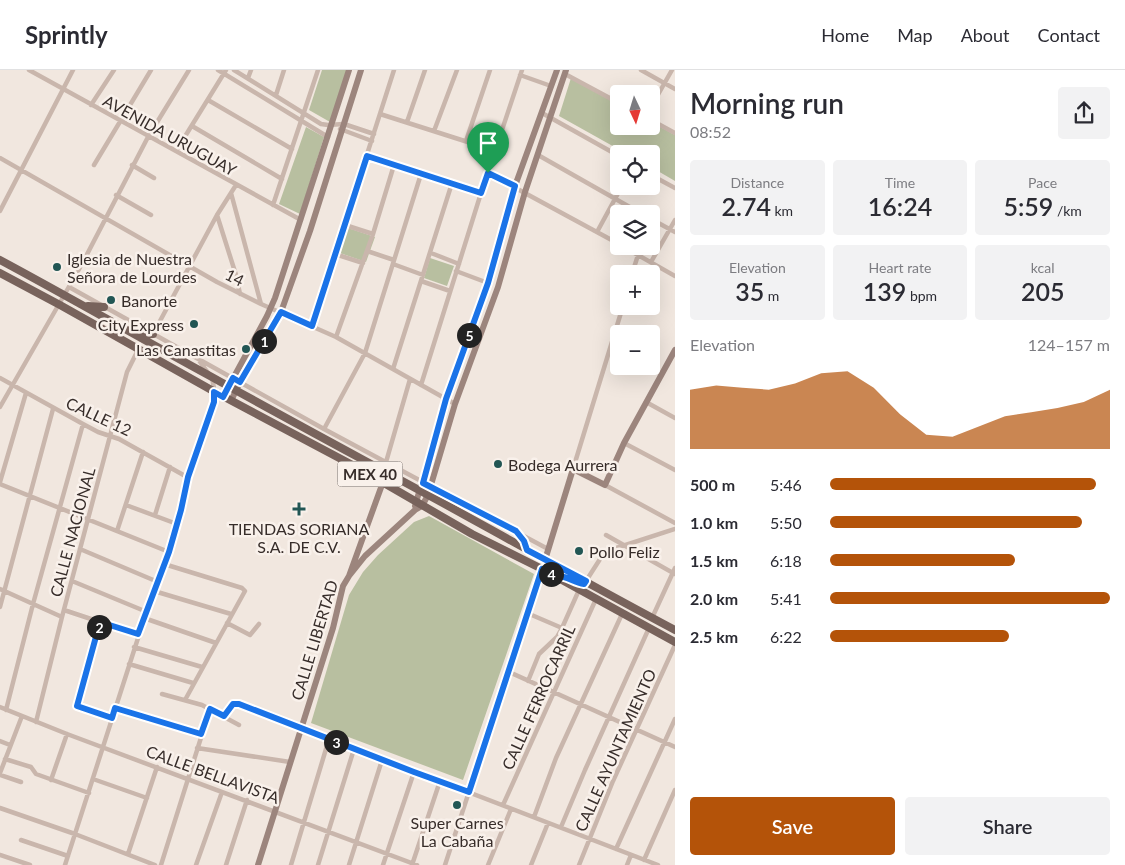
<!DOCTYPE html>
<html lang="en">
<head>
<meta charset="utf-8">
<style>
  :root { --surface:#fff; --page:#f2f2f3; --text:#2b2b33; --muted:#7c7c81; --line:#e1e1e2; --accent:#b45309 }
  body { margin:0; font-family:Lato,sans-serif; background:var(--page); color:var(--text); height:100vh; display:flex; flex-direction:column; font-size:19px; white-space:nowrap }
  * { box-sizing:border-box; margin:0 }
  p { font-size:16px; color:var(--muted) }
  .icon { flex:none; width:28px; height:28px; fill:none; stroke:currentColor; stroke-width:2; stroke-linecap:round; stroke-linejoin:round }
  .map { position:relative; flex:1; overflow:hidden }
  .details { display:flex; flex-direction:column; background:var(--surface); width:450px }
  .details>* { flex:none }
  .needle { width:32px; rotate:176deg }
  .tools { position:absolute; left:610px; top:15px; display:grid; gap:10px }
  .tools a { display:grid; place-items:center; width:50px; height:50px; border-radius:5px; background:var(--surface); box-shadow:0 5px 20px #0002; font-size:25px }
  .pin { position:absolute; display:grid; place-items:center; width:42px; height:42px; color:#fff; margin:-51px -21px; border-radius:50% 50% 50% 0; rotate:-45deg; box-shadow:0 0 5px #0007 }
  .pin .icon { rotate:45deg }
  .km { position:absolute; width:25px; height:25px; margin:-12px; border-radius:50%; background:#222; color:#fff; font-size:14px; line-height:25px; text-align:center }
  .round { display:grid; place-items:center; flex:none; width:52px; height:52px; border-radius:5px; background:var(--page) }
  .overview { display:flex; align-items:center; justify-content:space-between; height:85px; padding:0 15px }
  h1 { font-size:28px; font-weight:600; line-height:38px }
  .figures { display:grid; grid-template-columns:repeat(3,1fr); gap:8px; height:85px; padding:5px 15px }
  .figures div { display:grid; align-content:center; border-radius:5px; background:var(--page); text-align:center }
  .figures b { font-size:25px; font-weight:600 }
  .figures small { font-size:14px; font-weight:400 }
  .figures p { font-size:14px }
  .chart { height:140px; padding:10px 15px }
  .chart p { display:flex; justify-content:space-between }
  .chart svg { width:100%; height:90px; margin-top:5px; fill:var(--accent); opacity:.7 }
  .cta { display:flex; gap:10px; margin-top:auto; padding:10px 15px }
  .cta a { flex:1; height:58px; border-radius:5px; background:var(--accent); color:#fff; font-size:20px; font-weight:600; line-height:58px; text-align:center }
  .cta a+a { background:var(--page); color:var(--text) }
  ul { padding:0 15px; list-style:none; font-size:16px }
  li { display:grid; grid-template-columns:80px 60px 1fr; align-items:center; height:38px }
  li i { height:12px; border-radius:6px; background:var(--accent) }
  header { display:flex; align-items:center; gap:30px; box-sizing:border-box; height:70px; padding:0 25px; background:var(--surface); border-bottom:1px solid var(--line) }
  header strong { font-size:24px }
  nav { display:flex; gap:28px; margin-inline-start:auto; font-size:18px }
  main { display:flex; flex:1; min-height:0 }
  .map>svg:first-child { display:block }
  .green { fill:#b8bfa0 }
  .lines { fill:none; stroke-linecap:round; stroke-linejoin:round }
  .street { stroke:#c9b6ac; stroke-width:4.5 }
  .secondary { stroke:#9c857d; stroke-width:6 }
  .primary { stroke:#78635c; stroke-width:8 }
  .route-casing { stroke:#fff; stroke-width:10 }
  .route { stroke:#1a73e8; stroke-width:6 }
  .poi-dot { fill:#225654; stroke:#f9f1eb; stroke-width:2 }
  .labels { text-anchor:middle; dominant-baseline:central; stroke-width:5; stroke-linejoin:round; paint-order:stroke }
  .shield { fill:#f9f1eb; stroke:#716864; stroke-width:1 }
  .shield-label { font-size:15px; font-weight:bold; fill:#372d2a }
  .street-label { font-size:16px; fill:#372d2a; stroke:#f9f1eb }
  .poi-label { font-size:16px; fill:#372d2a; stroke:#f9f1eb; text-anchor:start }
</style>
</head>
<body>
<header>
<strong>Sprintly</strong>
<nav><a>Home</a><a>Map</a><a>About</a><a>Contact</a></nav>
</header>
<main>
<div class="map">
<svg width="675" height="795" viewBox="0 0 675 795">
  <rect width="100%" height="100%" fill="#f1e7df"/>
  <path class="green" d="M322 0H347L330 52 309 40Z
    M571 8 619 34V56H651V52L675 65V111L651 97V84H627L559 46Z
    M306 57 324 67 300 144 279 134Z
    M342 156 375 167 366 192 334 181Z
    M430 188 454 196 447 216 424 208Z
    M429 446 534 504 463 710 311 653 349 525 363 502 378 485 414 452Z"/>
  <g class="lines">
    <path class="street" d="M29 0 301 150
      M218 0 328 67
      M234 0 321 54 328 55 344 54 374 64
      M641 0 675 19
      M565 4 619 33
      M520 5 551 16
      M248 8 251 0
      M276 25 284 0
      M208 30 292 79
      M91 35 114 0
      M651 37 672 0
      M542 43 619 86
      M380 44 496 81
      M651 50 675 63
      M407 52 425 0
      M192 56 282 109
      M340 59 372 71
      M434 61 457 0
      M466 71 490 0
      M176 81 226 0
      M538 85 642 144
      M367 86 481 123
      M0 88 217 212 261 234 336 267 455 334
      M94 95 151 0
      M132 95 154 108
      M488 103 619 174
      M651 105 675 118
      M231 123 261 234
      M116 125 151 145
      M273 135 318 0
      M0 141 73 0
      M217 145 236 205 240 224
      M651 149 675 162
      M345 155 373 164
      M597 162 622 116
      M622 176 675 206
      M367 181 394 190
      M431 183 459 194
      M335 184 363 193
      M651 192 675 150
      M393 194 423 205
      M456 201 488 213
      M632 204 638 185
      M421 211 450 221
      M69 217 324 359 548 479
      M312 256 394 0
      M153 264 217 145 236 115
      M336 267 373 164 394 95
      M393 299 452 113
      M0 308 83 354 98 362 119 369 187 407
      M421 315 481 123 522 0
      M646 332 675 348
      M0 337 82 194 148 67 189 0
      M324 359 365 283 421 104
      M624 373 675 400
      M386 392 410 309
      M573 399 623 236
      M0 412 26 323
      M0 414 169 482
      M605 415 675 453
      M126 435 177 454
      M155 445 170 397
      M117 461 143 382
      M606 465 675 504
      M80 479 158 512
      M164 494 242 518 245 521 185 630
      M72 511 147 542
      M586 511 602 486 607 481 675 459
      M0 519 62 547
      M154 521 231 544
      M0 537 53 339
      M64 540 139 565
      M527 543 562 558
      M144 548 216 573
      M652 548 675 498
      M100 552 77 635 79 638 112 648
      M227 553 250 565 259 554
      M134 577 202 597
      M129 594 193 613
      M507 601 675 677
      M528 611 539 584 557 567 562 558 579 520
      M162 624 202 635 239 655
      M0 637 67 664 417 795
      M115 638 201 664
      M6 640 33 534 83 354
      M224 646 233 634H239L658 795
      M36 652 62 547 127 302 138 280
      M0 671 10 675
      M197 678 290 692
      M5 689 31 697 36 704 89 723
      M0 703 22 646
      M0 705 21 712
      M93 709 147 728
      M51 710 67 664
      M503 735 596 529
      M0 738 75 764 155 795
      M534 747 556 688 622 544
      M561 757 585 700 649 558
      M21 770 68 786
      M616 779 675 649
      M128 784 157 697
      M0 785 30 795
      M644 790 675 720
      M65 795 139 565 169 482 181 440 187 407 214 332V318L212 308 200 292
      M161 795 210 639
      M196 795 222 722
      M226 795 247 730
      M291 795 329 669
      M318 795 354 679
      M349 795 382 690
      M383 795 414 702
      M412 795 440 711
      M445 795 542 499
      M488 795 511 739
      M531 795 548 753
      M579 795 613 711 675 575
      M627 795 631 785"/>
    <path class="secondary" d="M223 327 267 246 275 228 349 0
      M231 331 240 312 281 242 310 161 361 0
      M415 436 446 329 488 213 515 116 557 0
      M545 490 573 399 605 415 624 373 675 280
      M349 506 365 486 415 440 422 436 428 425 455 334 498 217 525 122 566 0
      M258 795 333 558 343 516 349 506 383 412"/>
    <path class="primary" d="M0 190C71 228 140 268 210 306 287 349 364 390 441 432 519 475 596 518 675 560
      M0 203 60 235 215 322 358 398 472 464 542 499 675 572
      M88 236 104 237
      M137 265 153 264
      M516 461 524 471 527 481"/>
  </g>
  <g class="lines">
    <g class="route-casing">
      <path id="route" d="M367 86 481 123 488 103 515 116 488 213 446 329 423 413 516 461 524 471 527 480 586 511 584 514C576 513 571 509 564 507 555 504 551 504 542 499L469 722 414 702 239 634H233L224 646 210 639 201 664 115 638 112 648 77 636 100 552 138 564 169 482 181 440 188 407 214 332V322L223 327 233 308 240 312 281 242 312 256Z"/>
    </g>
    <use href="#route" class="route"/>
  </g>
  <g class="poi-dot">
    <circle cx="57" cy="197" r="5"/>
    <circle cx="111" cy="230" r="5"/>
    <circle cx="194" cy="254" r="5"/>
    <circle cx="246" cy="279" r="5"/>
    <circle cx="498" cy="394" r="5"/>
    <path d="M296.5 431.5h5v5h5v5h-5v5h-5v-5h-5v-5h5z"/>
    <circle cx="579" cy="481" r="5"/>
    <circle cx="457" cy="735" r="5"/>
  </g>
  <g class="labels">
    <rect class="shield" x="337.5" y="391.5" width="65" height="25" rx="4"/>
    <g class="shield-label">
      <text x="370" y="404">MEX 40</text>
    </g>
    <g class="street-label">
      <text transform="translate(170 65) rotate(29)">AVENIDA URUGUAY</text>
      <text transform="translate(235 207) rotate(27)">14</text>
      <text transform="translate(99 346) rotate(25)">CALLE 12</text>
      <text transform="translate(72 462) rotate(-75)">CALLE NACIONAL</text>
      <text transform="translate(314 570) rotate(-73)">CALLE LIBERTAD</text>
      <text transform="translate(538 627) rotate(-66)">CALLE FERROCARRIL</text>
      <text transform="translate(615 680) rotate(-66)">CALLE AYUNTAMIENTO</text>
      <text transform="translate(213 704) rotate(20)">CALLE BELLAVISTA</text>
    </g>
    <g class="poi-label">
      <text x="67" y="188">Iglesia de Nuestra<tspan x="67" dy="18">Señora de Lourdes</tspan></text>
      <text x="121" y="230">Banorte</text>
      <text x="184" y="254" text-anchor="end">City Express</text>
      <text x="236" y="279" text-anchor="end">Las Canastitas</text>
      <text x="508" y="394">Bodega Aurrera</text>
      <text x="299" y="458" text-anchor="middle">TIENDAS SORIANA<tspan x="299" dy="18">S.A. DE C.V.</tspan></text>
      <text x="589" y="481">Pollo Feliz</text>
      <text x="457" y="752" text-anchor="middle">Super Carnes<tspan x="457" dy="18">La Cabaña</tspan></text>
    </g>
  </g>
</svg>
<div class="tools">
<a><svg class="needle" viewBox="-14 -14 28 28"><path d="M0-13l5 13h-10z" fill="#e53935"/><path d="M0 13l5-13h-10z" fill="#7c7c81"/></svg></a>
<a><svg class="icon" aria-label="locate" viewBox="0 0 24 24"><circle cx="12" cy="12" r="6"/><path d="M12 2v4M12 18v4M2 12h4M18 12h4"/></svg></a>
<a><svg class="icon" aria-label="layers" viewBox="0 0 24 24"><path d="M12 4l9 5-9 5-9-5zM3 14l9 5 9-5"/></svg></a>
<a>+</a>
<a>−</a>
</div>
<div class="pin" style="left:488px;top:103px;background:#1e9e55"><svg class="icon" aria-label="arrive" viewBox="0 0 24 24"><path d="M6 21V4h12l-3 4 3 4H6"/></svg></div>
<b class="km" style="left:264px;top:271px">1</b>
<b class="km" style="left:99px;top:557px">2</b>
<b class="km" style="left:336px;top:672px">3</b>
<b class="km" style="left:551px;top:504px">4</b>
<b class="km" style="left:469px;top:265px">5</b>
</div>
<section class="details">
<div class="overview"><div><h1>Morning run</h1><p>08:52</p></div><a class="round"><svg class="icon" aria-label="share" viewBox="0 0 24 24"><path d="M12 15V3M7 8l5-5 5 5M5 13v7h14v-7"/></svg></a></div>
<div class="figures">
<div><p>Distance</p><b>2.74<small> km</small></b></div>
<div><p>Time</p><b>16:24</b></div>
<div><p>Pace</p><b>5:59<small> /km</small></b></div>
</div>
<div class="figures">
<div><p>Elevation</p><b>35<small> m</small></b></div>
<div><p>Heart rate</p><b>139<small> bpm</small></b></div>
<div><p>kcal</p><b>205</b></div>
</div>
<div class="chart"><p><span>Elevation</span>124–157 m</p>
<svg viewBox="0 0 160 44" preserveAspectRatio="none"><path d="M0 44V15L10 13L20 14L30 15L40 12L50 7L60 6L70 14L80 27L90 37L100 38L110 33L120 28L130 26L140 24L150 21L160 15V44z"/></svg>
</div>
<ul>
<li><b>500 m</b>5:46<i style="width:95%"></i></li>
<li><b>1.0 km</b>5:50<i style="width:90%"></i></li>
<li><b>1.5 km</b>6:18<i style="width:66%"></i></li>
<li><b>2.0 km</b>5:41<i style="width:100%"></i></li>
<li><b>2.5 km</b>6:22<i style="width:64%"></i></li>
</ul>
<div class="cta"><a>Save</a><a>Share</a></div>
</section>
</main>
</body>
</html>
